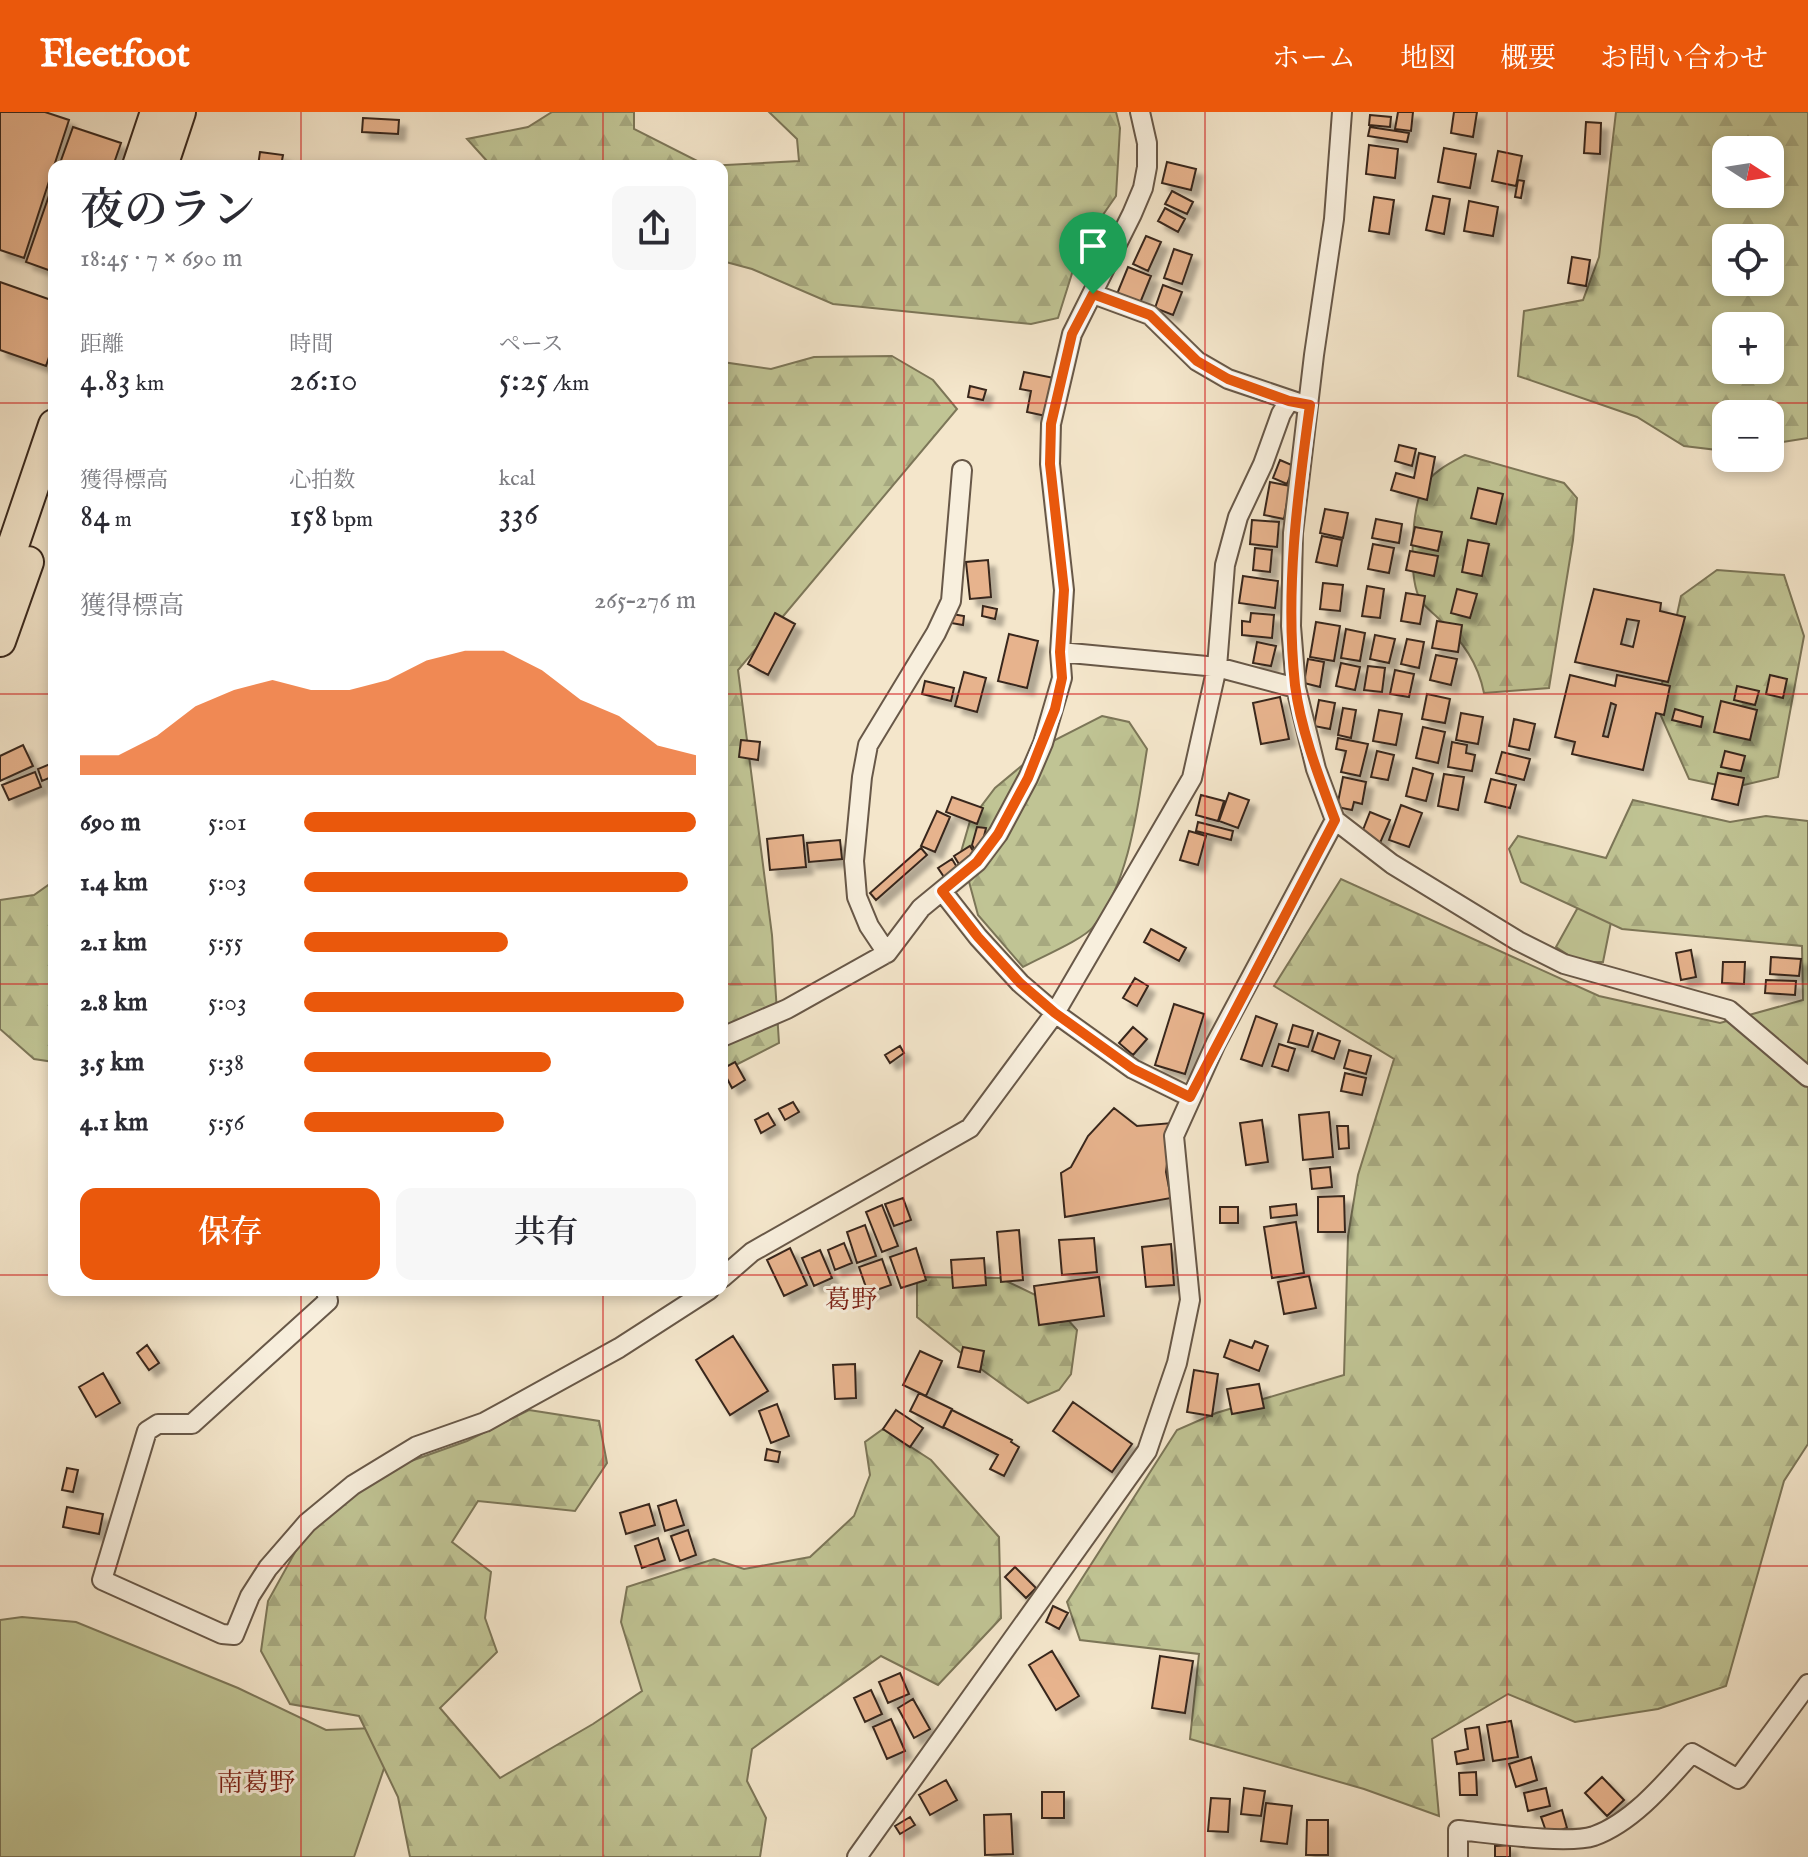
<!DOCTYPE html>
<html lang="ja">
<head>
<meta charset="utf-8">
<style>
  :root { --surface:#fff; --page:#f7f7f7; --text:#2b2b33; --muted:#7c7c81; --accent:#ea580c }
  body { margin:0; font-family:"IM FELL English","Noto Serif JP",serif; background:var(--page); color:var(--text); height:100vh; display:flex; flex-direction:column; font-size:30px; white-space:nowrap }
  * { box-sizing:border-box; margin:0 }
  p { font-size:26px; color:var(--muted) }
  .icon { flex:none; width:44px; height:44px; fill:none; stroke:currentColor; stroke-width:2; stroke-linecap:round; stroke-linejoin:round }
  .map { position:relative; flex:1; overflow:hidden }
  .details { position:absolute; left:48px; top:48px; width:680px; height:1136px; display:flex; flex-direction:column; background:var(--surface); border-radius:16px; box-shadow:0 4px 12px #0003 }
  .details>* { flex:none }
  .needle { width:52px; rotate:102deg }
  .tools { position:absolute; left:1712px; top:24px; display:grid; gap:16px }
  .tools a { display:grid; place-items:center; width:72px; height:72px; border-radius:16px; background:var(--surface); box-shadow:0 4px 12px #0003; font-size:40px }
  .pin { position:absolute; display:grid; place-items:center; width:68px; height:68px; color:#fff; margin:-82px -34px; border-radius:50% 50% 50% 0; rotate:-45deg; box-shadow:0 0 8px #0007 }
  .pin .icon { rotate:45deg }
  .round { display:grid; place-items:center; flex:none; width:84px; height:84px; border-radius:16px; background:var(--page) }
  .headline { display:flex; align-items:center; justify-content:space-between; height:136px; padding:0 32px }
  h1 { font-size:44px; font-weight:600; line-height:60px }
  .stats { display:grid; grid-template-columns:repeat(3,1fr); gap:12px; height:136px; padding:8px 32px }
  .stats div { display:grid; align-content:center }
  .stats b { font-size:34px; font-weight:600 }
  .stats small { font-size:22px; font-weight:400 }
  .stats p { font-size:22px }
  .chart { height:224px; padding:16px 32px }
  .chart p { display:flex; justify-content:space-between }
  .chart svg { width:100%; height:144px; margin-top:8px; fill:var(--accent); opacity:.7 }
  .primary-button { display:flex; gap:16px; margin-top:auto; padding:16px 32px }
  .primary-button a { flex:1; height:92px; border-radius:16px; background:var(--accent); color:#fff; font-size:32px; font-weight:600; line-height:92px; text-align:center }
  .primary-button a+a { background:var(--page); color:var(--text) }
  ul { padding:0 32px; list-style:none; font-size:26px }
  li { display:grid; grid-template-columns:128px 96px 1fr; align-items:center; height:60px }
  li i { height:20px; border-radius:10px; background:var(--accent) }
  header { display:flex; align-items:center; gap:48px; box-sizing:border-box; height:112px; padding:0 40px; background:var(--accent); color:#fff }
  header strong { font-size:38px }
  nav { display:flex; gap:44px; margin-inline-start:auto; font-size:28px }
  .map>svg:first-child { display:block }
  .green { fill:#c0c494; stroke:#7c7658; stroke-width:2 }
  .forest { fill:url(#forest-firs); stroke:#7c7658; stroke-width:2; fill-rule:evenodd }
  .building { fill:#e7b38d; stroke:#39281d; stroke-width:2; fill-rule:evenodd; filter:url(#shadow) }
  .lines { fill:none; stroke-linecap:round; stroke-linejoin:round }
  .minor-casing { stroke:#685848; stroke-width:22 }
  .primary-casing { stroke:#39281d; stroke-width:34 }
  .minor { stroke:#f8efdd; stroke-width:18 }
  .primary { stroke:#f4e6cb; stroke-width:30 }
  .route-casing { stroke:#fff; stroke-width:16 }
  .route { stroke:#ea580c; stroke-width:10 }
  .grid { fill:none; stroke:#d62828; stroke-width:2; stroke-opacity:0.55 }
  .labels { text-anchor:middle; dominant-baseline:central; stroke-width:6; stroke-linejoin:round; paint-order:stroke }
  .neighbourhood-label { font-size:26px; fill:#7a1f14; stroke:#f8efdd }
</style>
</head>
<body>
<header>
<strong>Fleetfoot</strong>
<nav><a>ホーム</a><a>地図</a><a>概要</a><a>お問い合わせ</a></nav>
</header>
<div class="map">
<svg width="1808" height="1745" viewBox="0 0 1808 1745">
  <defs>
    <pattern id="forest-firs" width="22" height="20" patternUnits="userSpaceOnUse" patternTransform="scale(2)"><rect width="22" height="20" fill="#c0c494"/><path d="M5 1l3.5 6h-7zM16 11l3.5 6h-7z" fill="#a6a87f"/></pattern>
    <filter id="shadow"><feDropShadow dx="7" dy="7" stdDeviation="2" flood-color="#0004"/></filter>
  </defs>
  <rect width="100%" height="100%" fill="#f4e6cb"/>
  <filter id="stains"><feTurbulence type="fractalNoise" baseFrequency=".0025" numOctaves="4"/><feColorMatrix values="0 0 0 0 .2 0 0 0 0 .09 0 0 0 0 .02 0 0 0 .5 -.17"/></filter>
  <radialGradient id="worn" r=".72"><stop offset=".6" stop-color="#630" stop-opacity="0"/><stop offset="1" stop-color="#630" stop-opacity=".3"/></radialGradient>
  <path class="green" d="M1587 779 1615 790 1603 850H1579L1556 835Z
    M22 1505 76 1510 238 1576 326 1618 398 1615 354 1745H0V1508Z"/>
  <path class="forest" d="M552 0H634V17L707 54 799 49 797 27 769 0H1116L1120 16 1116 84 1080 136 1058 206 1031 212 833 192 752 157 722 149V54H505L487 49 467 27 528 15Z
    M1616 0H1808V326L1770 332V302H1726V339L1684 334 1637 305 1518 264 1524 199 1583 188 1599 145ZM1770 38V82H1726V38ZM1770 126V170H1726V126ZM1726 214H1770V258H1726Z
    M892 244 933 268 957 297 738 558 772 823 779 931 722 960V250L771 257 814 245Z
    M1465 343 1564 371 1577 386 1573 428 1549 576 1484 581C1478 551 1463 530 1441 509 1435 502 1424 495 1420 487 1408 465 1412 400 1422 377 1430 361 1450 351 1465 343Z
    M1717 458 1784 463 1804 524 1778 665 1731 676 1689 667 1657 595 1681 484Z
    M1102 604 1129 610 1147 637C1138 692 1130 771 1093 815 1084 827 1039 846 1023 855L978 803 961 740 970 709 995 676 1049 631Z
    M1633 688 1730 710 1766 704 1808 709V1332L1784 1369 1726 1574 1658 1597 1575 1610 1508 1582 1432 1627 1439 1704 1364 1677 1190 1627 1199 1542 1080 1528 1067 1490 1177 1318 1216 1301 1344 1263 1348 1124 1358 1063 1394 947 1274 874 1341 767 1599 884 1720 911 1803 888 1802 834 1622 817 1521 770 1509 737 1518 724 1606 746Z
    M54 769V950L34 947 0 917V788L34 783Z
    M917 1165 1000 1166 1054 1192 1077 1218 1071 1262 1059 1278 1028 1291 981 1257 917 1205Z
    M529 1298 599 1309 607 1351 575 1399 478 1389 452 1430 491 1460 485 1506 497 1540 440 1596 500 1666 593 1612 642 1579 621 1510 627 1475 714 1447 744 1457 810 1445 854 1404 870 1363 865 1330 883 1317 931 1348 999 1425 1001 1506 938 1573 881 1544 752 1637 747 1669 766 1706 760 1745H410L398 1685 359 1604 290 1592 261 1539 268 1489 315 1404 383 1359 467 1329Z"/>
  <path class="building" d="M0 0H45L69 8 24 146 0 138Z
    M1398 0H1413L1411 19 1395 17Z
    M1454 0H1477L1473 25 1451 21Z
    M1370 3 1391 5 1390 15 1369 13Z
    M363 6 399 8 398 22 362 20Z
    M1586 10 1601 11 1600 42 1584 41Z
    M73 15 121 31 113 54H59Z
    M1370 15 1409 21 1407 30 1368 24Z
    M1369 33 1398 37 1395 66 1366 62Z
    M1444 36 1476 42 1470 76 1438 70Z
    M1498 39 1522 44 1516 74 1492 69Z
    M260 40 283 43 281 54H258Z
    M1167 50 1196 57 1191 78 1162 71Z
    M1518 68 1524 69 1521 86 1515 85Z
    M54 69V160L26 150Z
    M1172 79 1193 90 1187 102 1165 92Z
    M1433 84 1450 87 1444 122 1426 118Z
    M1374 85 1394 88 1389 122 1369 119Z
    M1469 89 1498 95 1493 124 1464 119Z
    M1165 96 1185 107 1178 120 1158 109Z
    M1146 124 1161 130 1148 159 1133 152Z
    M1174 137 1192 143 1182 172 1164 166Z
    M1572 145 1590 148 1586 174 1568 171Z
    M1128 155 1151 164 1140 191 1117 182Z
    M0 170 54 189V230L46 254 0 238Z
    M1163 173 1182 180 1173 203 1155 196Z
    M1024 260 1054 266 1046 304 1027 300 1031 279 1020 277Z
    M970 274 986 278 983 288 968 285Z
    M1399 333 1416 337 1412 354 1395 349Z
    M1419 341 1435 345 1427 388 1391 378 1396 361 1414 366Z
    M1280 348 1294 354 1287 372 1273 366Z
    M1270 370 1290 374 1284 407 1264 403Z
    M1478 376 1503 382 1496 412 1471 406Z
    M1325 397 1348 401 1343 426 1320 421Z
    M1376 407 1402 412 1399 431 1372 426Z
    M1252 408 1279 410 1277 435 1250 432Z
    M1415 415 1442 420 1438 439 1411 433Z
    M1322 424 1342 428 1337 454 1316 450Z
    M1468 428 1489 432 1482 464 1462 460Z
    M1373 432 1394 436 1389 461 1368 457Z
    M1255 436 1272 438 1270 460 1253 458Z
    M1410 439 1438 444 1434 464 1406 458Z
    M988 448 991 485 970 487 966 450Z
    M1243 464 1278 469 1275 496 1239 491Z
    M1323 471 1343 473 1340 499 1320 497Z
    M1367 474 1384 477 1380 506 1362 504Z
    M1457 477 1477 482 1470 506 1451 501Z
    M1594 477 1661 491 1660 499 1685 505 1668 570 1575 550ZM1627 507 1639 509 1633 535 1621 532Z
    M1406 481 1425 484 1420 512 1401 509Z
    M983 494 997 497 995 507 982 504Z
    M775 501 795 512 768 563 748 552Z
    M1251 501 1274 503 1272 526 1242 523V509L1250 510Z
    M952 502 964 504 963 513 951 511Z
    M1437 509 1462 513 1458 540 1432 536Z
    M1316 510 1340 514 1334 549 1310 545Z
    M1346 517 1365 521 1360 549 1341 546Z
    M1009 522 1038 529 1027 576 998 569Z
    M1375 523 1395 527 1389 551 1370 547Z
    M1407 527 1424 530 1419 556 1401 552Z
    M1257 530 1276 534 1271 554 1253 551Z
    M1436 543 1457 547 1451 573 1430 568Z
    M1308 547 1324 550 1320 575 1304 571Z
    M1341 551 1360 555 1355 578 1336 574Z
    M1368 554 1385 556 1382 580 1364 578Z
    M1395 558 1414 562 1409 585 1390 582Z
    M964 560 986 566 977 600 955 594Z
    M1570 563 1615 574 1617 563 1670 574 1664 603 1656 601 1643 658 1572 642 1575 630 1555 625ZM1611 591 1616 593 1608 625 1603 624Z
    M1770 563 1787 567 1783 586 1766 582Z
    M925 569 954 576 951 589 922 582Z
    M1737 574 1759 579 1755 593 1734 588Z
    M1427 582 1450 587 1445 611 1422 607Z
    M1280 585 1289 627 1261 632 1253 591Z
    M1319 588 1335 591 1330 617 1314 614Z
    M1721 589 1757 598 1750 628 1714 620Z
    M1343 596 1356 598 1351 626 1338 623Z
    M1675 597 1703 605 1701 615 1672 608Z
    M1379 598 1402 602 1396 633 1373 629Z
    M1461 601 1483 605 1478 632 1456 628Z
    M1514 607 1535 612 1529 638 1509 634Z
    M1423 615 1445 620 1438 651 1416 646Z
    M1338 626 1368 632 1360 664 1341 660 1346 639 1336 637Z
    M741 628 760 630 758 648 739 645Z
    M1452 630 1467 633 1466 641 1475 643 1472 659 1448 655Z
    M23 633 33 654 0 669V644Z
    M1377 639 1394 643 1388 668 1371 665Z
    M1725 639 1745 644 1741 659 1721 655Z
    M1502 640 1530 647 1524 668 1496 661Z
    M50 652 54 664 42 669 38 657Z
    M1413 656 1433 662 1426 689 1406 684Z
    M35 660 41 675 9 688 2 673Z
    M1718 661 1744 666 1738 693 1712 687Z
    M1444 662 1464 665 1458 698 1438 694Z
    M1343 665 1366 670 1362 692 1354 690 1352 698 1337 695Z
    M1491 667 1516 673 1510 696 1485 690Z
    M1229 681 1249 688 1238 716 1219 709Z
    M1201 683 1224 689 1218 709 1196 703Z
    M952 685 983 696 977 712 946 700Z
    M1401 693 1422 701 1409 735 1389 728Z
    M937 699 950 705 935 740 921 734Z
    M1370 700 1390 708 1380 731 1361 723Z
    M1198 710 1233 719 1231 728 1196 719Z
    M977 715 986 716 979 745 972 733Z
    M1189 719 1206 724 1198 753 1180 748Z
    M803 723 806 755 770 758 767 727Z
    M840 728 842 747 809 750 807 731Z
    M970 734 978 747 962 757 954 744Z
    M921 736 927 743 876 788 870 781Z
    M952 747 961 762 948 771 938 756Z
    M1151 817 1186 836 1179 849 1144 830Z
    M1691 838 1696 865 1681 868 1676 841Z
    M1771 845 1801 847 1799 864 1770 862Z
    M1723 850H1745L1744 872 1722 871Z
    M1135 866 1148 874 1137 894 1123 886Z
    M1766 868 1796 869 1795 883 1765 881Z
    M1174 892 1204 902 1185 962 1155 953Z
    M1256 904 1277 912 1262 954 1241 947Z
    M1293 913 1313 919 1308 935 1288 930Z
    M1133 915 1147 927 1133 943 1119 931Z
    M1318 921 1340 929 1334 947 1312 939Z
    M1279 932 1295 937 1288 959 1272 954Z
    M900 934 904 941 890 951 885 943Z
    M1349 938 1371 944 1366 962 1344 956Z
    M735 950 745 968 732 976 722 957Z
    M1345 961 1366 966 1362 983 1341 979Z
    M793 990 799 1000 785 1008 779 997Z
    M1114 996 1137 1014 1172 1011 1166 1060 1171 1086 1065 1105 1061 1061 1071 1055 1088 1024Z
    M1329 1000 1333 1045 1303 1048 1299 1003Z
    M768 1001 775 1013 761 1021 755 1008Z
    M1262 1008 1268 1050 1246 1053 1240 1011Z
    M1337 1014H1348L1349 1036 1339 1037Z
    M1330 1055 1332 1075 1312 1077 1310 1057Z
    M1344 1084 1345 1120H1318V1085Z
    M903 1086 911 1108 894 1114 885 1092Z
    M1296 1092 1297 1103 1271 1106 1270 1095Z
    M882 1093 898 1134 882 1140 866 1100Z
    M1220 1095H1238V1111H1220Z
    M1296 1110 1304 1161 1272 1166 1264 1115Z
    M865 1113 876 1144 857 1151 847 1120Z
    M1019 1118 1023 1168 1001 1170 997 1120Z
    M1094 1126 1097 1160 1062 1163 1059 1128Z
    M844 1131 852 1151 835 1158 828 1138Z
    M1171 1132 1174 1173 1146 1175 1142 1135Z
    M790 1136 807 1173 784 1184 767 1148Z
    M916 1136 926 1168 901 1176 890 1145Z
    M820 1138 832 1166 814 1174 802 1146Z
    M984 1146 986 1173 953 1176 951 1148Z
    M882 1147 891 1173 868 1181 859 1155Z
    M1309 1164 1316 1196 1284 1202 1278 1170Z
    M1099 1165 1104 1204 1039 1213 1034 1174Z
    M733 1224 768 1279 730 1303 696 1248Z
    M1230 1228 1252 1236 1255 1229 1268 1234 1259 1259 1224 1245Z
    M147 1233 159 1251 149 1258 137 1241Z
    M963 1235 984 1239 980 1260 958 1255Z
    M920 1239 942 1249 926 1284 903 1273Z
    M855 1252 856 1286 835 1287 833 1253Z
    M1194 1258 1218 1262 1212 1304 1187 1300Z
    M103 1261 120 1291 96 1305 79 1275Z
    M1259 1272 1264 1296 1232 1302 1227 1277Z
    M919 1281 952 1297 943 1316 910 1299Z
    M1073 1290 1132 1332 1112 1360 1053 1319Z
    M777 1292 789 1324 771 1331 759 1299Z
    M896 1298 923 1316 910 1335 883 1317Z
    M952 1298 1012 1328 1011 1330 1019 1335 1004 1364 990 1357 998 1343 943 1315Z
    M767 1337 780 1340 778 1350 765 1348Z
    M67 1356 78 1358 73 1380 62 1378Z
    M676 1388 684 1413 665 1419 658 1394Z
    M649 1392 655 1413 626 1422 620 1401Z
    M67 1395 103 1402 99 1422 63 1415Z
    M688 1418 696 1443 680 1449 671 1424Z
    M658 1426 665 1448 642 1456 635 1434Z
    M1015 1455 1036 1476 1026 1486 1005 1465Z
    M1053 1494 1068 1501 1059 1517 1046 1510Z
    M1052 1539 1079 1584 1056 1598 1029 1553Z
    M1160 1544 1193 1549 1185 1601 1152 1596Z
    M900 1561 909 1582 888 1591 879 1570Z
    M871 1578 882 1602 865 1610 854 1586Z
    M913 1587 930 1617 914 1626 898 1596Z
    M891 1607 905 1639 887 1647 873 1615Z
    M1511 1609 1518 1645 1493 1649 1487 1613Z
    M1479 1615 1484 1648 1457 1652 1455 1640 1468 1637 1465 1617Z
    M1531 1645 1537 1668 1516 1675 1509 1652Z
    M1476 1660 1477 1683H1460L1459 1661Z
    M1602 1665 1624 1688 1607 1704 1585 1681Z
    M946 1668 957 1688 930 1703 919 1683Z
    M1244 1676 1265 1679 1261 1704 1241 1702Z
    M1546 1676 1550 1694 1528 1699 1524 1681Z
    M1042 1680H1064V1706H1042Z
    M1211 1686 1230 1687 1228 1720 1208 1719Z
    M1266 1691 1292 1694 1287 1732 1261 1729Z
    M1562 1698 1567 1716 1547 1722 1541 1705Z
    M1011 1702 1013 1742 985 1743 984 1703Z
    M910 1705 915 1713 900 1722 895 1714Z
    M1307 1708H1328V1743H1306Z
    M1510 1733V1745H1495V1734Z"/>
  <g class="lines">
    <g class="minor-casing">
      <path id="minor" d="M1093 182 1150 203 1197 249 1228 267 1299 291
        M1060 540 1217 555 1296 576
        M1335 708 1392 752 1518 829 1564 852 1729 898 1808 965
        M942 779 978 825 1020 871 1055 901 1133 957 1190 985
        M887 841 869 814 857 785 854 749 862 665 868 633 936 521 951 489 962 358
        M722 925 787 897 887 841 921 796 977 750 998 722 1028 666 1043 631 1062 566 1060 540 1064 478 1050 352 1051 312 1072 222 1132 102 1143 76 1147 55V31L1140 0
        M722 1166 752 1140 970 1016 1055 901 1192 666 1217 555 1225 453 1238 405 1263 352 1281 302 1289 289
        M326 1178 328 1189 192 1312H158L147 1319 102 1468 222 1522 234 1523 250 1484 268 1456 307 1411 353 1373 417 1334 485 1310 619 1236 709 1178
        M857 1745 1147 1339 1177 1251 1190 1188 1174 1024 1216 931 1335 708 1316 657 1296 576 1291 514 1293 421 1314 243 1334 107 1342 0
        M1458 1745V1718C1489 1721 1567 1733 1594 1724 1633 1710 1666 1670 1692 1641L1738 1667 1808 1572"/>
    </g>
    <g class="primary-casing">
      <path id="primary" d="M138 54 156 0
        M162 54 180 0
        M0 472 54 313
        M0 529 28 450"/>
    </g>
    <use href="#minor" class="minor"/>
    <use href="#primary" class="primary"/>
  </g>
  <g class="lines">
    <g class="route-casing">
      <path id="route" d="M1093 182 1150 203 1197 249 1228 267 1289 289 1310 293C1297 387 1285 479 1295 573 1301 619 1319 665 1335 708L1190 985 1133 957 1055 901 1020 871 978 825 942 779 977 750 998 722 1028 666 1055 597 1062 566 1060 540 1064 478 1050 352 1051 312 1072 222Z"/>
    </g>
    <use href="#route" class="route"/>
  </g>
  <path class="grid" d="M301 0V54M603 0V54M904 0V1745M1205 0V1745M1507 0V1745M0 291H54M722 291H1808M0 582H54M722 582H1808M0 872H54M722 872H1808M0 1163H54M722 1163H1808M301 1178V1745M603 1178V1745M0 1454H1808"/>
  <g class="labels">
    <g class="neighbourhood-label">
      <text x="851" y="1188">葛野</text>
      <text x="256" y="1671">南葛野</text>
    </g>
  </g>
  <rect width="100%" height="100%" filter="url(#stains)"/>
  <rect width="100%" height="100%" fill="url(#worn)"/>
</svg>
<div class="tools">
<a><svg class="needle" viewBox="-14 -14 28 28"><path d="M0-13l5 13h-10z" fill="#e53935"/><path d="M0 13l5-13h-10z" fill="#7c7c81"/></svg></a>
<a><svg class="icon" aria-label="locate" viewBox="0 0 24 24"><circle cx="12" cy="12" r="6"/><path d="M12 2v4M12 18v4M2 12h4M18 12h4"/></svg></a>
<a>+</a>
<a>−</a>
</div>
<div class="pin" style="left:1093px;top:182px;background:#1e9e55"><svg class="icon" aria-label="arrive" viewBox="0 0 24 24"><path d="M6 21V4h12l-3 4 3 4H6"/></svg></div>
<section class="details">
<div class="headline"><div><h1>夜のラン</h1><p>18:45 · 7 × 690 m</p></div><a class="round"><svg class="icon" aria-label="share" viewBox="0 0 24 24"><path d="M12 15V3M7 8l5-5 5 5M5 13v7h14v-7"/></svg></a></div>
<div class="stats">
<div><p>距離</p><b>4.83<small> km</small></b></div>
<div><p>時間</p><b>26:10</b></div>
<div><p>ペース</p><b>5:25<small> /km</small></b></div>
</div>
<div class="stats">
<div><p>獲得標高</p><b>84<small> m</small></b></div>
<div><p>心拍数</p><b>158<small> bpm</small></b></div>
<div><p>kcal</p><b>336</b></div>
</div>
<div class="chart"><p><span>獲得標高</span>265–276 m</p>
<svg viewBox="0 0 160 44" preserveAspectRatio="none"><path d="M0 44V38L10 38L20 32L30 23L40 18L50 15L60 18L70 18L80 15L90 9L100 6L110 6L120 12L130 21L140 26L150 35L160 38V44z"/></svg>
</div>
<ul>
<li><b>690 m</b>5:01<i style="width:100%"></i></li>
<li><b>1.4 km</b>5:03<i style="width:98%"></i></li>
<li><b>2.1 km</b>5:55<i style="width:52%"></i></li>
<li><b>2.8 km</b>5:03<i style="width:97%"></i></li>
<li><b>3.5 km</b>5:38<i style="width:63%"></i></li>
<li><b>4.1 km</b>5:56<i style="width:51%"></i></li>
</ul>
<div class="primary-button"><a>保存</a><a>共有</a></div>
</section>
</div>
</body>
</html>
